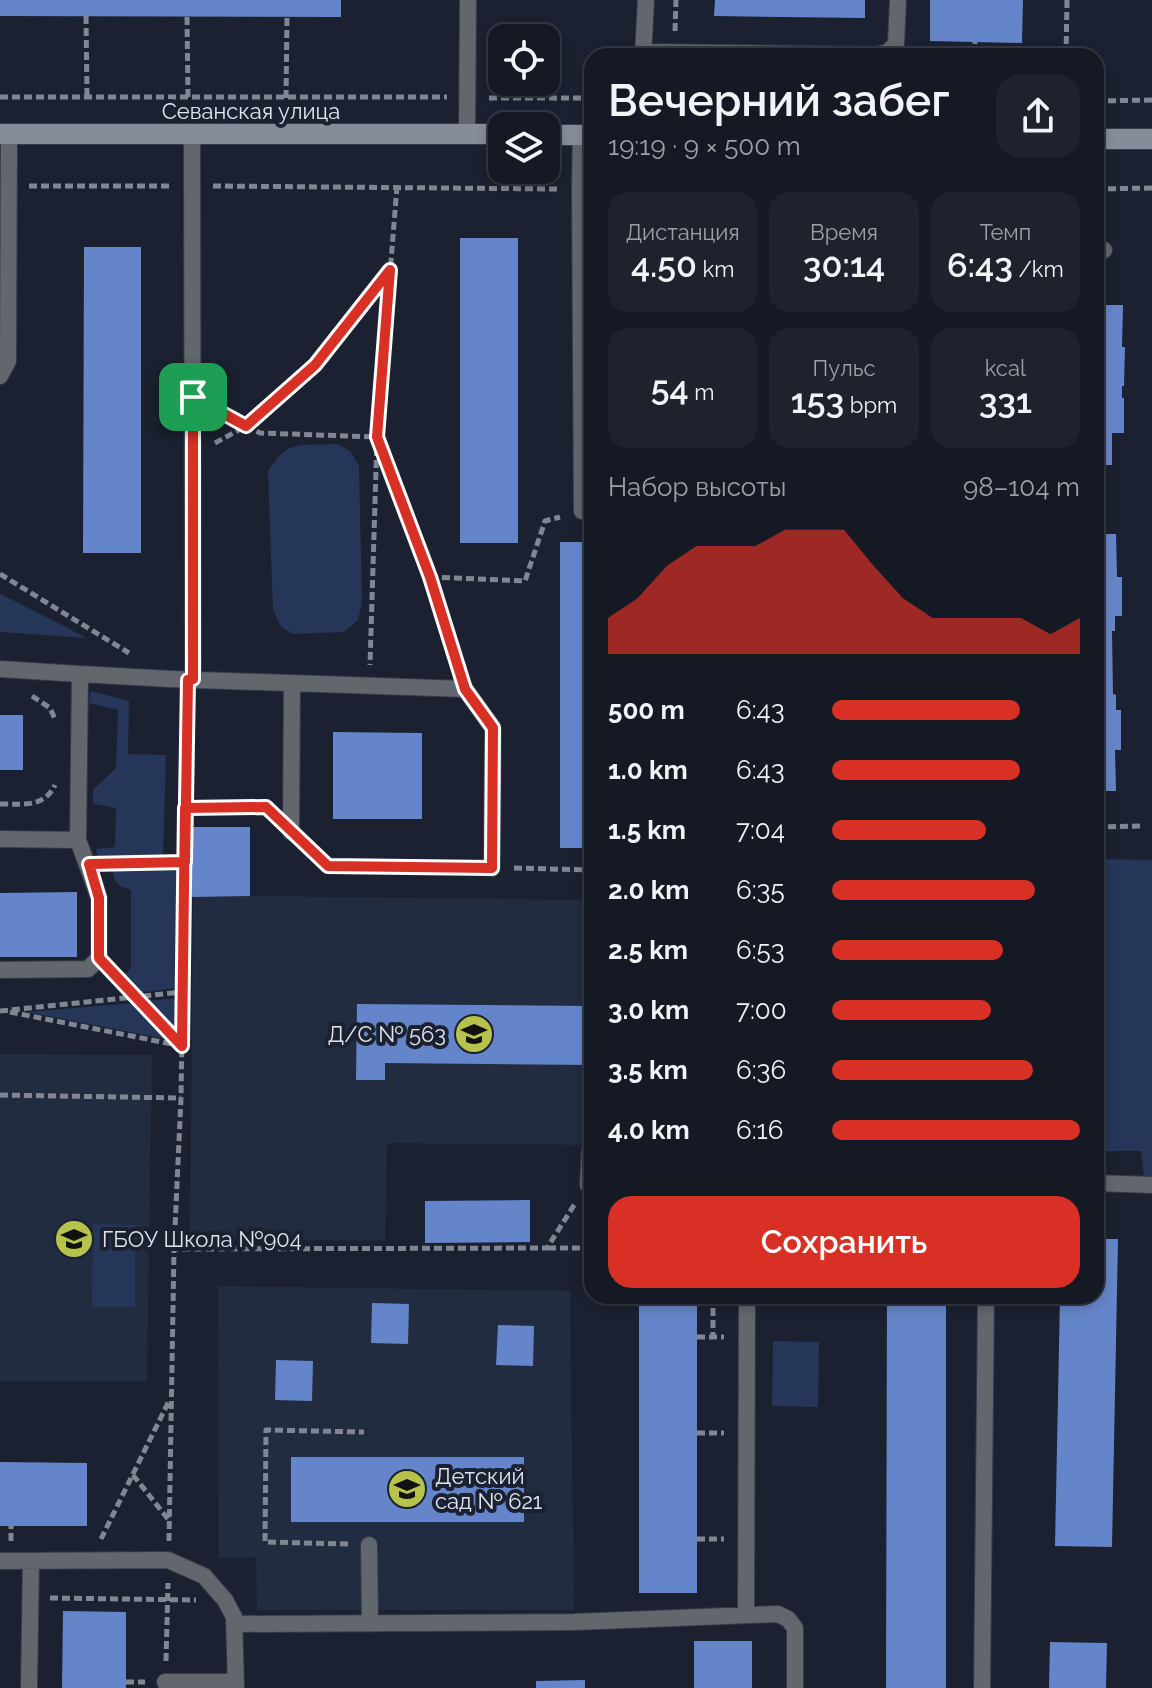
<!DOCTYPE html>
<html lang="ru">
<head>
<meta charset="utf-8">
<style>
  :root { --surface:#141924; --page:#1d222c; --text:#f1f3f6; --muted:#9da0a6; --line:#333841; --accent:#d93025 }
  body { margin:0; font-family:Raleway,sans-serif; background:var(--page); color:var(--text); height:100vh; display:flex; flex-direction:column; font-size:30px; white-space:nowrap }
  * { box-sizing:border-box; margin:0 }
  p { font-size:26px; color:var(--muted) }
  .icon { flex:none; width:44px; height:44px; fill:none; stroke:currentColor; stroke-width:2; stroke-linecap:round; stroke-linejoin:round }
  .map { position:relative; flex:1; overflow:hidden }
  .panel { position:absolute; left:584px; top:48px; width:520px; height:1256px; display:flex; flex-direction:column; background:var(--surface); border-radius:24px; box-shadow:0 4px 12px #0003,0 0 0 2px var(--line) }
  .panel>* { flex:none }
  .tools { position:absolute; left:488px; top:24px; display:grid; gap:16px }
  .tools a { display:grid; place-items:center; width:72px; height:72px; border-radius:16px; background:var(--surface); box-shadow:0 4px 12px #0003,0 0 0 2px var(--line); font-size:40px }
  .pin { position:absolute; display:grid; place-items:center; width:68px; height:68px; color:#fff; margin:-34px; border-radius:16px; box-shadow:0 4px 12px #0006 }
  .round { display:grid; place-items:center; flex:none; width:84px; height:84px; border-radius:24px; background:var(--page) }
  .head { display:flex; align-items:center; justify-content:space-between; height:136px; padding:0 24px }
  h1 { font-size:44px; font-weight:600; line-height:60px }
  .figures { display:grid; grid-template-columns:repeat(3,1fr); gap:12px; height:136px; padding:8px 24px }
  .figures div { display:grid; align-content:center; border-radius:20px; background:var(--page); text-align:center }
  .figures b { font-size:34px; font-weight:600 }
  .figures small { font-size:22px; font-weight:400 }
  .figures p { font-size:22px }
  .chart { height:224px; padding:16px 24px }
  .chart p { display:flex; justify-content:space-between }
  .chart svg { width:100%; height:144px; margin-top:8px; fill:var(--accent); opacity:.7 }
  .action { display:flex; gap:16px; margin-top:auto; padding:16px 24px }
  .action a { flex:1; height:92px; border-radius:24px; background:var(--accent); color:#fff; font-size:32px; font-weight:600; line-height:92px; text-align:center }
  ul { padding:0 24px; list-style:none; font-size:26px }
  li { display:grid; grid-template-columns:128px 96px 1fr; align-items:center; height:60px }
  li i { height:20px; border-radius:10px; background:var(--accent) }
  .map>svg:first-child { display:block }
  .built { fill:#222c40 }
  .green { fill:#263659 }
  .building { fill:#6585ca }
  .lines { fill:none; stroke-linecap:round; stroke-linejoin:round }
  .lane-casing { stroke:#363c4b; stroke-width:18 }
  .secondary-casing { stroke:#363c4b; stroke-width:22 }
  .path { stroke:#808692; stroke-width:5; stroke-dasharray:8 4; stroke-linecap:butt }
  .lane { stroke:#62666d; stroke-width:16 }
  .secondary { stroke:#868c99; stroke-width:20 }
  .route-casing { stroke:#fff; stroke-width:16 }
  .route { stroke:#d93025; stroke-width:10 }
  .labels { text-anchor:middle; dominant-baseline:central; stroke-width:8; stroke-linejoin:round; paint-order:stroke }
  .street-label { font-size:22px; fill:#dfe4ee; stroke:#1b2130 }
  .poi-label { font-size:22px; fill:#dfe4ee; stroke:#1b2130; text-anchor:start }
</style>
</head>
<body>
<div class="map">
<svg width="1152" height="1688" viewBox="0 0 1152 1688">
  <rect width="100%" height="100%" fill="#1b2130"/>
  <path class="built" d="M250 896 592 900V1145L387 1143 385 1241 190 1239 193 897Z
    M0 1054 152 1055 147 1381H0Z
    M218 1286 570 1291 574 1610H257L256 1557 219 1558Z"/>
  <path class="green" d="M337 444 350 451 359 466 362 603 358 620 344 632 293 634 281 627 273 610 268 471C288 438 302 446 337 444Z
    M0 594H1L87 638 0 632Z
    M91 691 129 701 128 754 166 755 163 856 98 859 96 849 115 847 116 808 93 804V790L116 768 118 710 89 703Z
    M1096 859 1152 860V1177L1144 1176 1141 1151H1096Z
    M180 867 176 988 137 993 121 974 127 973 131 967V890C116 885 115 883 112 868Z
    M178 998V1032L145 1001Z
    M133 1003 171 1040 27 1012Z
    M93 1224 135 1225V1307H92Z
    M773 1341 819 1342 818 1407 772 1406Z"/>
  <path class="building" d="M0 0H341V17L0 16Z
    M715 0H865V18L714 16Z
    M930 0H1023L1022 43 930 41Z
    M460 238H518V543H460Z
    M84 247H141V553H83Z
    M1096 305H1123L1122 347H1125L1124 386H1122V398H1124V433H1112V465H1096Z
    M1096 534H1116L1117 577H1122V616H1115V631H1112L1113 694 1116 695V710H1121V750H1115L1116 791H1096Z
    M560 542H592V848H560Z
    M0 715H23V770H0Z
    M333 732 422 733V819H333Z
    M192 827H250V896L192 897Z
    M77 892V957H0V893Z
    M357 1004 592 1006V1065L385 1063V1080H356Z
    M530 1200V1242L425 1243V1201Z
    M1096 1239H1118L1112 1547 1055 1546 1060 1296H1096Z
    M639 1296H697V1593H639Z
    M887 1296H946V1688H886Z
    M372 1303 409 1304 408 1344 371 1343Z
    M498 1325 534 1326 533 1366 496 1365Z
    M276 1360 313 1361 312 1401 275 1400Z
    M291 1457H524V1522H291Z
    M0 1462 87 1463V1526H0Z
    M63 1611 126 1612V1688H62Z
    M694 1641H752V1688H694Z
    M1050 1642 1107 1643 1106 1688H1049Z
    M585 1680V1688H536V1681Z"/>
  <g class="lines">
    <g class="lane-casing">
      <path id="lane" d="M643 52 877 55 888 52 896 44 898 0
        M643 56 646 0
        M467 134 468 0
        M192 135 193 679
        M581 135 580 189 582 511
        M1096 250H1104
        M0 376 8 361 9 135
        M0 669 80 674 78 840 0 839
        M80 674 171 679 465 689 493 728 492 868
        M291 832 292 683
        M0 970 88 969 99 958V898L78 840
        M590 1149 588 1185H592
        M1096 1183 1152 1185
        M369 1545 370 1623
        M0 1561 168 1560 204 1576 225 1600 234 1617 236 1688
        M746 1615 747 1296
        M234 1624 574 1622 778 1614 788 1619 795 1628V1688
        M165 1682H236
        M29 1688 31 1561
        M982 1688 986 1296"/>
    </g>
    <g class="secondary-casing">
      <path id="secondary" d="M0 134H502
        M546 135H592
        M1096 139H1152"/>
    </g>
    <path class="path" d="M86 16 87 97
      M187 17 188 97
      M675 31 676 0
      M974 56 975 42
      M1066 56 1067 0
      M0 97H447
      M286 98 287 17
      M489 98H592
      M1096 101 1152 100
      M29 186H171
      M213 186 559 189
      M397 186 377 437 430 577 458 667
      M1096 189 1152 188
      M214 409 260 433 377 437 370 665
      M215 443 246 426 315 365 389 273
      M0 574 129 653
      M430 577 525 581 545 521 560 517
      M32 696 50 708 55 719
      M0 804C23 804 44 808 55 785
      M185 808 266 807 267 809
      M1096 827 1143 826
      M306 846 328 866 472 867
      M110 864 185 862
      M514 868 592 870
      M114 974 181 1045
      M0 1011 182 992
      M10 1012 182 1046
      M0 1095 181 1098
      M548 1248H592
      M174 1249 181 1098 187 702
      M713 1296V1337
      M697 1337H724
      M697 1433H724
      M133 1475 168 1519
      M101 1539 169 1401
      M697 1539H724
      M11 1541V1526
      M169 1541 174 1249 547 1248 576 1202
      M348 1544 265 1542 266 1430 364 1432
      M50 1598 196 1600
      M166 1661 168 1583
      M126 1682H145"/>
    <use href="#lane" class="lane"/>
    <use href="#secondary" class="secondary"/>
  </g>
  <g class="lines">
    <g class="route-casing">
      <path id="route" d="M193 397V679L188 680 185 862 89 864 99 898V958L182 1046 185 808 266 807 328 866 492 868 493 728 465 689 430 577 377 437 390 270 315 365 246 426 193 397"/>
    </g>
    <use href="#route" class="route"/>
  </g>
  <defs>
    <g id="school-disc" transform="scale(2)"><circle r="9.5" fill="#b6c249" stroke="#1b2130"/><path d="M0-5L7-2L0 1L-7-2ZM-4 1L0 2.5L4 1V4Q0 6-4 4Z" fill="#111"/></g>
  </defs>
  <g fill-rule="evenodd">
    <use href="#school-disc" x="474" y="1034"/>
    <use href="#school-disc" x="74" y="1239"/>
    <use href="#school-disc" x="407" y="1489"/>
  </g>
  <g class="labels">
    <g class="street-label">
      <text x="251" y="111">Севанская улица</text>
    </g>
    <g class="poi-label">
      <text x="446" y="1034" text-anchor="end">Д/C № 563</text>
      <text x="102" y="1239">ГБОУ Школа №904</text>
      <text x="435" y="1476">Детский<tspan x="435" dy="25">сад № 621</tspan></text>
    </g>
  </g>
</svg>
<div class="tools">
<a><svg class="icon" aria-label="locate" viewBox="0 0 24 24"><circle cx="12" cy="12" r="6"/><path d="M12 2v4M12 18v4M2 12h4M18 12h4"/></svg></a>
<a><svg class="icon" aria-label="layers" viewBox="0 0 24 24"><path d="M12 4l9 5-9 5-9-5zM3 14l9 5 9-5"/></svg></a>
</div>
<div class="pin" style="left:193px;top:397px;background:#1e9e55"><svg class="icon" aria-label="arrive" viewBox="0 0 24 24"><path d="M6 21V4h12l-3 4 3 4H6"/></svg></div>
<section class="panel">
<div class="head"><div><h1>Вечерний забег</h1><p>19:19 · 9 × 500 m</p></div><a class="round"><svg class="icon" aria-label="share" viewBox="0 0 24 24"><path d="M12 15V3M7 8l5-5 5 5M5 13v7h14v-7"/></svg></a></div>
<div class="figures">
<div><p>Дистанция</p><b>4.50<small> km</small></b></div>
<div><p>Время</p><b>30:14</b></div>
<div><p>Темп</p><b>6:43<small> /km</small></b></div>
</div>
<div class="figures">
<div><b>54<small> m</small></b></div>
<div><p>Пульс</p><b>153<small> bpm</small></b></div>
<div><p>kcal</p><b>331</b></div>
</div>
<div class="chart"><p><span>Набор высоты</span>98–104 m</p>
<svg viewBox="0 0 160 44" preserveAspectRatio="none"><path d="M0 44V33L10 27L20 17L30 11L40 11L50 11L60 6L70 6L80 6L90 17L100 27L110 33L120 33L130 33L140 33L150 38L160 33V44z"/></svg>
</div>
<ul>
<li><b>500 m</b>6:43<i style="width:76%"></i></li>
<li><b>1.0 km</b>6:43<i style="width:76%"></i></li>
<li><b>1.5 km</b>7:04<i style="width:62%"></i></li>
<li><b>2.0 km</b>6:35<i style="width:82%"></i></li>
<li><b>2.5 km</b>6:53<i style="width:69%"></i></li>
<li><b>3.0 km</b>7:00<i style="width:64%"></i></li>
<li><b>3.5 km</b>6:36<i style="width:81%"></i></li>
<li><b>4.0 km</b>6:16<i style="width:100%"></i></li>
</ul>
<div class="action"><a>Сохранить</a></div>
</section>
</div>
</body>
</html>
